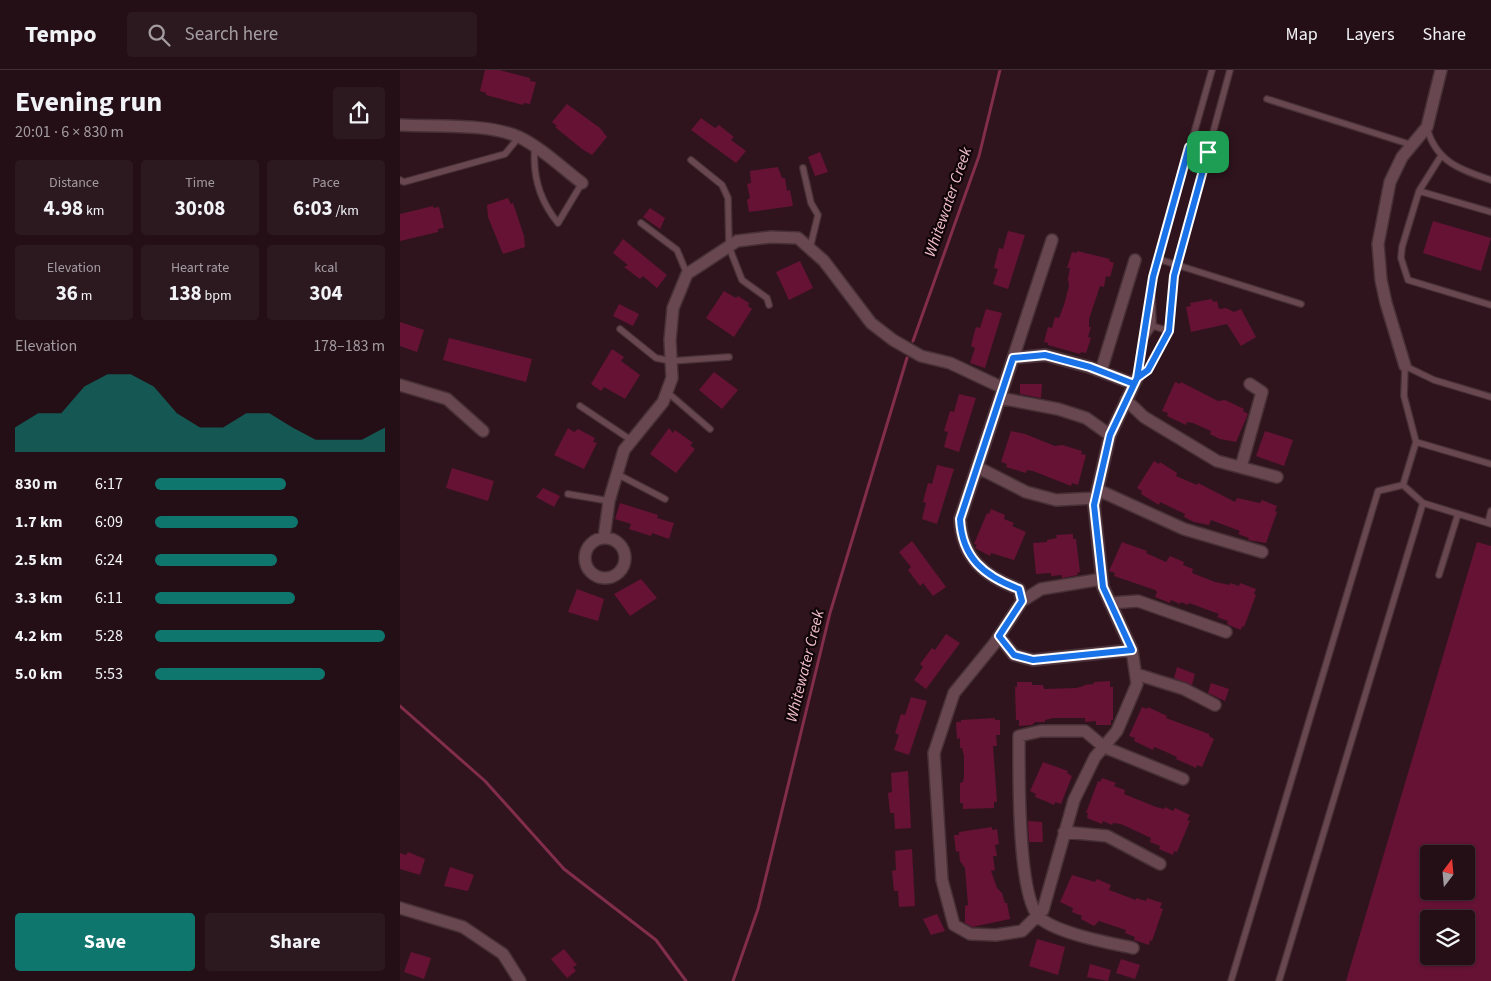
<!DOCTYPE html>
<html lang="en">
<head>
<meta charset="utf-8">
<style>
  :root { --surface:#240f16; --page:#2c181f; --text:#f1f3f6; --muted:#a39ca1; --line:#412f35; --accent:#0f766e }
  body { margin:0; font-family:"Source Sans 3",sans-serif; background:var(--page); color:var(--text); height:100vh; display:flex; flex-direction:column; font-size:19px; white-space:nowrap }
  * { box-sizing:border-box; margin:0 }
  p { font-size:16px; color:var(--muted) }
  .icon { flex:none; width:28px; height:28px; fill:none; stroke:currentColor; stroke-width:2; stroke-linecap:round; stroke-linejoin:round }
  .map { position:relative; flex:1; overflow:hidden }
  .panel { display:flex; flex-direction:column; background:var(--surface); width:400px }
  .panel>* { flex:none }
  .needle { width:32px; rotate:16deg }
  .tools { position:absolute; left:1020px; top:775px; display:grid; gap:10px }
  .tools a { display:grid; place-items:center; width:55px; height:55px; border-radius:5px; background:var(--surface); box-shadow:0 1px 4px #0004,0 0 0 1px var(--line); font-size:25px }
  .pin { position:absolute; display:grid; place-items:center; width:42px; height:42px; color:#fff; margin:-21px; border-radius:10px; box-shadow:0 2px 8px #0006 }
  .round { display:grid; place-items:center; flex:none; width:52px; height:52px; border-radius:5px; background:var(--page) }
  .summary { display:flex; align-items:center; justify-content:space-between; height:85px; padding:0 15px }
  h1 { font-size:28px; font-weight:700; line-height:38px }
  .figures { display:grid; grid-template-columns:repeat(3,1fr); gap:8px; height:85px; padding:5px 15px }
  .figures div { display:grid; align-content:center; border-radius:5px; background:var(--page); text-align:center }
  .figures b { font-size:21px; font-weight:700 }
  .figures small { font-size:14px; font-weight:400 }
  .figures p { font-size:14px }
  .chart { height:140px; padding:10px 15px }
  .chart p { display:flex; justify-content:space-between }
  .chart svg { width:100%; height:90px; margin-top:5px; fill:var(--accent); opacity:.7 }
  .cta { display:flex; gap:10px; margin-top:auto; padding:10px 15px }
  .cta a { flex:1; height:58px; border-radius:5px; background:var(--accent); color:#fff; font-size:20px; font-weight:700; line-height:58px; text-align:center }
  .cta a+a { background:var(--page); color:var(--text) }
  ul { padding:0 15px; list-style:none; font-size:16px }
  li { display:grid; grid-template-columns:80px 60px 1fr; align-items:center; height:38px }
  li i { height:12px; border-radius:6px; background:var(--accent) }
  header { display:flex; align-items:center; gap:30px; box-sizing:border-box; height:70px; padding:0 25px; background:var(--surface); border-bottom:1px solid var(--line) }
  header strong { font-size:24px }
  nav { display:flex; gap:28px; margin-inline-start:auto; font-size:18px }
  .search { width:350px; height:45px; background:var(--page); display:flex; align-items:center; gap:12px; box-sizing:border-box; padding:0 18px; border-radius:5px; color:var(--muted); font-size:19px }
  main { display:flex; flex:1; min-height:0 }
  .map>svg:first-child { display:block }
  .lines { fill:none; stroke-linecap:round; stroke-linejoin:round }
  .stream { stroke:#812d4b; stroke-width:3 }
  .building { fill:#651234; fill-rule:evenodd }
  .service-casing { stroke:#473137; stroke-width:8 }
  .minor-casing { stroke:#473137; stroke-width:14 }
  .service { stroke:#694750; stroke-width:5.5 }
  .minor { stroke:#694750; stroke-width:11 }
  .route-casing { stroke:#fff; stroke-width:10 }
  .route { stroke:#1a73e8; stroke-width:6 }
  .labels { text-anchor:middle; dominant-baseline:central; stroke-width:4.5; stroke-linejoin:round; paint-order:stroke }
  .water-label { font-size:16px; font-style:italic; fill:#f1becb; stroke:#100508 }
</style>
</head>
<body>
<header>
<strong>Tempo</strong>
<div class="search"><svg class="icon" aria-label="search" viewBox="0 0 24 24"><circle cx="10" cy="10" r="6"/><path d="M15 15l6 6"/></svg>Search here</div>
<nav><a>Map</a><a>Layers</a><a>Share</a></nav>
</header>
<main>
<section class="panel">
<div class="summary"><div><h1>Evening run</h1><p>20:01 · 6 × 830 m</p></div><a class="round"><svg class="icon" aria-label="share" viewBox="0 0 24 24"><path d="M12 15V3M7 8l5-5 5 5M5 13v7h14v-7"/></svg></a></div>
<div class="figures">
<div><p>Distance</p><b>4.98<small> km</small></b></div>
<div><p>Time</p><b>30:08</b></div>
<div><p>Pace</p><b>6:03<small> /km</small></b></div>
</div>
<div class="figures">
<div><p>Elevation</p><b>36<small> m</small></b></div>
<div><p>Heart rate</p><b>138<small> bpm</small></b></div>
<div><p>kcal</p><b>304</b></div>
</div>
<div class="chart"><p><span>Elevation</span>178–183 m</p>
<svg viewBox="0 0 160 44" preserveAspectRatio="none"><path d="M0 44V32L10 25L20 25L30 12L40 6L50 6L60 12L70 25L80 32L90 32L100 25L110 25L120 32L130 38L140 38L150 38L160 32V44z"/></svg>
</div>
<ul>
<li><b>830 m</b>6:17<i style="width:57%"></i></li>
<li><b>1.7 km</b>6:09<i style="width:62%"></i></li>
<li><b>2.5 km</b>6:24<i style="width:53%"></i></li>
<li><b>3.3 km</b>6:11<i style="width:61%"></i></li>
<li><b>4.2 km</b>5:28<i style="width:100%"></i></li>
<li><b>5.0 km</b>5:53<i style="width:74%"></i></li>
</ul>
<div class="cta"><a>Save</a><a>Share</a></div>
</section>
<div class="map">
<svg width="1091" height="911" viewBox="0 0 1091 911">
  <rect width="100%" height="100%" fill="#30141d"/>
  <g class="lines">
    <path class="stream" d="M513 271 579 86 600 0
      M0 636 85 711 164 799 256 870 286 911
      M333 911 358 839 430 543 507 288"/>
  </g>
  <path class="building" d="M85 0H99L130 8V11L136 12 130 34 124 33 123 35 86 25V23L80 21Z
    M167 34 200 58 207 67 192 85 182 79 155 57 157 56 152 52Z
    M301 48 315 58 319 55 334 67 331 70 346 81 336 93 291 60Z
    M420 82 428 102 415 106 408 87Z
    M378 97 382 108H385L387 121 390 120 393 136 349 142 347 130 350 128 347 114 351 113 350 101Z
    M108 128 111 134 113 133 124 166 125 177 103 184 88 147 87 135Z
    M33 136V138L39 137 44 158 38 159V162L0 171V144Z
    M250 138 265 148 260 159 243 147Z
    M1033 151 1091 168 1081 201 1023 183Z
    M608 161 625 165 608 219 593 214 598 199 594 198 599 178 603 179Z
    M223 169 267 205 257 218 243 206 240 209 224 197 228 195 213 183Z
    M677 181 710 189 709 191 714 193 710 207 706 206 704 217 700 216 689 249V257H691L688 267 691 268 686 283 681 282 680 284 648 275V273L644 272 648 257 652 258 655 247 659 248 664 235 669 216 668 208 670 198H667L672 182 677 183Z
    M400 191 413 218 389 230 376 202Z
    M324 221 336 228 338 226 349 233 348 236 352 239 334 267 306 248Z
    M812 229 813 232 817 231 819 239 826 238 834 242 841 239 856 267 841 276 827 254 791 262 786 237 791 236 790 233Z
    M219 234 239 244 233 256 213 246Z
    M586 239 602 243 585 298 570 293 575 278 571 276 574 264 576 257 580 258Z
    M0 252 24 260 17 282 0 276Z
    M49 268 132 289 126 312 43 290Z
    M212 279 224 287 221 291 240 305 225 329 204 317 201 321 191 314Z
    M314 302 338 320 322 339 299 320Z
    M775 312 780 314 781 312 818 331 825 330 844 339 843 341 848 344 836 372 820 369 810 364 811 361 793 353 787 352 786 355 767 346 768 343 762 341Z
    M620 314H642L641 328 620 324Z
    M559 324 576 328 559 382 544 377 548 362 544 361 550 341 554 342Z
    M168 358 174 362 178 359 195 368 193 372 197 373 184 399 154 385Z
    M269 358 273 363 275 360 293 373 290 375 295 379 276 403 250 384Z
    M611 361 625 364 655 376 662 375 682 381 681 384 686 385 678 415 672 413 671 416 633 401 627 400 626 403 606 397 607 394 601 392Z
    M865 361 893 370 884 396 856 386Z
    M754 391 759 394 760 392 777 403 776 406 797 415 798 413 835 432 837 428 860 433 862 430 877 436 875 441 877 442 866 473 848 470 849 468 838 464 840 461 811 450 809 455 794 452 784 447 785 444 760 432 759 435 741 424 742 421 737 418Z
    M537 395 554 399 537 454 522 449 526 433 523 432 528 413 532 414Z
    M52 398 94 411 88 431 46 418Z
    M143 418 160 426 154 437 136 427Z
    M220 433 258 445 257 448 274 453 269 469 252 463 251 466 229 459 231 454 215 449Z
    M591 439 605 445 604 449 614 453 612 456 626 462 614 490 591 483 590 486 575 478 577 475 574 474 587 443 589 444Z
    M673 464V469H676L680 502 677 503 678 505 662 508V505L651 506V503L636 504 633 473 647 472V470L657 468 656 465Z
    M512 471 546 517 533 526 523 513 520 516 508 500 511 497 499 482Z
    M722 472 747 481 746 483 766 492 770 486 784 492 783 495 793 499 792 503 815 512 830 515V513L839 516 840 513 856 519 854 524 856 525 844 557 842 556 841 560 831 556 827 554 828 551 817 547 819 544 789 533 788 535 781 532 780 534 771 530 770 533 755 527 757 522 755 520 714 506 715 503 709 501Z
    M1077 472 1091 476V911H946ZM1029 784H1066V821H1029ZM1029 849H1066V886H1029Z
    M241 509 257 528 230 546 214 524Z
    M177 519 204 529 198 551 168 542Z
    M546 564 560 573 526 619 514 610 523 597 520 594 532 578 535 580Z
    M777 597 795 604 792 615 774 608Z
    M710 611V617H713V650H711V655H696V651L685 652V648H653L645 650V652H635L632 655 619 656V650H616L615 617H617V612H632V615H643L644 619 676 618 684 616V615L694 614V612Z
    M811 613 829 619 825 631 808 623Z
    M511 627 527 631 509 685 494 680 499 665 495 663 501 644 505 645Z
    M742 637 747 639 748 637 767 646 766 648 809 664V666L814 669 802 697 797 695 796 698 776 689 777 687 764 681 754 677 753 680 734 671 735 668 729 666Z
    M595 648V650H600V665H596L597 676H593L597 732H594V738L563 739V733H560V713L563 712 564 706V686L562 678H560V668L557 669 556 652H561V650Z
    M643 692 668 701 667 703 672 706 661 734 655 732 654 735 645 731 635 727 636 724 630 721Z
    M508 701 511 758 495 759 494 743H490L488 723 492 722 491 703Z
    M702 708 716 713 714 716 725 720 724 724 756 737 764 739 765 737 773 741 775 738 790 745 787 750 790 751 777 782 774 781 773 785 759 779 760 776 750 772 751 768 721 754 713 753 712 755 703 751 702 754 687 748 688 743H686L698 711 700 712Z
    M628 751 642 752 643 772H629Z
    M592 757V760L597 759 599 774 595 775 597 786H593L595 800 591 801 597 818 602 823 605 833H607L610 849 572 857 565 853V836L568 835 565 798 560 791 559 781 556 782 554 765H559V762Z
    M512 779 515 836 499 837 498 821H494L492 801 496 800 495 781Z
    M8 782 25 789 20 805 0 799V783L6 785Z
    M50 797 74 805 68 821 44 816Z
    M672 805 695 812 697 809 711 815 709 820 736 830V828L746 831 747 828 762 833 760 838 763 839 752 871 750 870 749 875 734 870 735 867 725 863 726 860 699 851 694 856 681 849 682 846 672 842 673 838 660 832Z
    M537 844 545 861 531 865 523 849Z
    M637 869 665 877 658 905 629 896Z
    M164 879 177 895 173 897 176 901 167 908 151 889Z
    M11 882 31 888 24 909 4 902Z
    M721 889 740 895 735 909 716 903Z
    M690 894 711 900 708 911 687 907Z"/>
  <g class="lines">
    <g class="service-casing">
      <path id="service" d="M867 29 1012 75
        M1027 58C1036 92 1061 100 1091 110
        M135 76C132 105 140 131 158 153L182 113
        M789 77 808 82
        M1041 86 1019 121 1002 177 1001 188 1008 210 1091 235
        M291 90 322 115 328 128 329 177 342 210 367 228 369 235
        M403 98 411 133 418 145 410 178
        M0 110 4 112 105 84 119 67
        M1019 121 1091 142
        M241 153 277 180 287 204
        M758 189 901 234
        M753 256 769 261
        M220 259 256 288 271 291 329 287
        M744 269 753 256 752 226
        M737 308 748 300 769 261 774 206 830 0
        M737 308 753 207 812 0
        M267 322 310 359
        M180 336 231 370
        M1016 372 1091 394
        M217 404 265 429
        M168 424 209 431
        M1023 433 1091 454
        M1088 453 1091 441
        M1039 505 1058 444
        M831 911 978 421 1003 415 1016 372 1004 326 1005 296 1034 310 1091 327
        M879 911 1023 433 1003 415"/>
    </g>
    <g class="minor-casing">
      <path id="minor" d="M0 55C36 57 87 53 119 67 142 78 162 98 182 113
        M613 288 645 285 689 297 734 314
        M1005 296 986 233 981 210 978 174 990 112 1002 87 1027 57 1041 0
        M701 301 735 190
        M0 315 47 329 83 361
        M600 328 658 339 686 348 710 365
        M726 330 744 347 817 391 877 407
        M577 397 626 422 656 430 696 428
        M841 397 862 322 850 314
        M698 420 784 459 862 482
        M204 468 209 431 224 380 263 332 272 308 270 270 273 238 287 204 337 171 371 167 398 168 424 191 471 253 493 270 521 286 550 293 603 318
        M185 488a20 20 0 1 1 40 0a20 20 0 1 1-40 0Z
        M702 509 641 519 622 531 594 574 554 623 534 683 542 810 554 855 570 864 596 865 622 861 643 840 674 730 695 687 717 661 737 614 732 580 703 517 702 509 694 435 710 365 737 308
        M622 531 619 519C584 506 562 488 560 449L652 170
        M710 533 738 531 826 562
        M599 566 614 585 633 590 732 580
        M736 604 784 619 815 635
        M664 762 707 766 760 794
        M0 838 63 857 103 884 120 911
        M733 878C710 873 655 863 639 847 617 825 619 701 619 666L641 661H685L704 677 783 709"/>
    </g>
    <use href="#service" class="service"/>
    <use href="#minor" class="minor"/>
  </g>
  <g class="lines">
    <g class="route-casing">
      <path id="route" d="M808 82 774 206 769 261 748 300 737 308 734 314 690 297 645 285 613 288 560 449C562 488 584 506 619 519L622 531 599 566 614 585 633 590 732 580 703 517 694 435 710 365 737 308 753 207 789 77 808 82"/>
    </g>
    <use href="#route" class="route"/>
  </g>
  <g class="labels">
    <g class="water-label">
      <text transform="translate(548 132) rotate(-71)">Whitewater Creek</text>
      <text transform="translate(405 596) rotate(-76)">Whitewater Creek</text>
    </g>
  </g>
</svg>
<div class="tools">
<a><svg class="needle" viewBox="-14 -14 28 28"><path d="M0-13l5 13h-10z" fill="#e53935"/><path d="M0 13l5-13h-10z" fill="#a39ca1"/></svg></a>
<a><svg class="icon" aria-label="layers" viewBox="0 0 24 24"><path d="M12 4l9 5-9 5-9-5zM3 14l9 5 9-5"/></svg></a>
</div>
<div class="pin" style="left:808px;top:82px;background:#1e9e55"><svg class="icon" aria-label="arrive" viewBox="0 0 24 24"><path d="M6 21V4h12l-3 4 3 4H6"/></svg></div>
</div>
</main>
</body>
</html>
